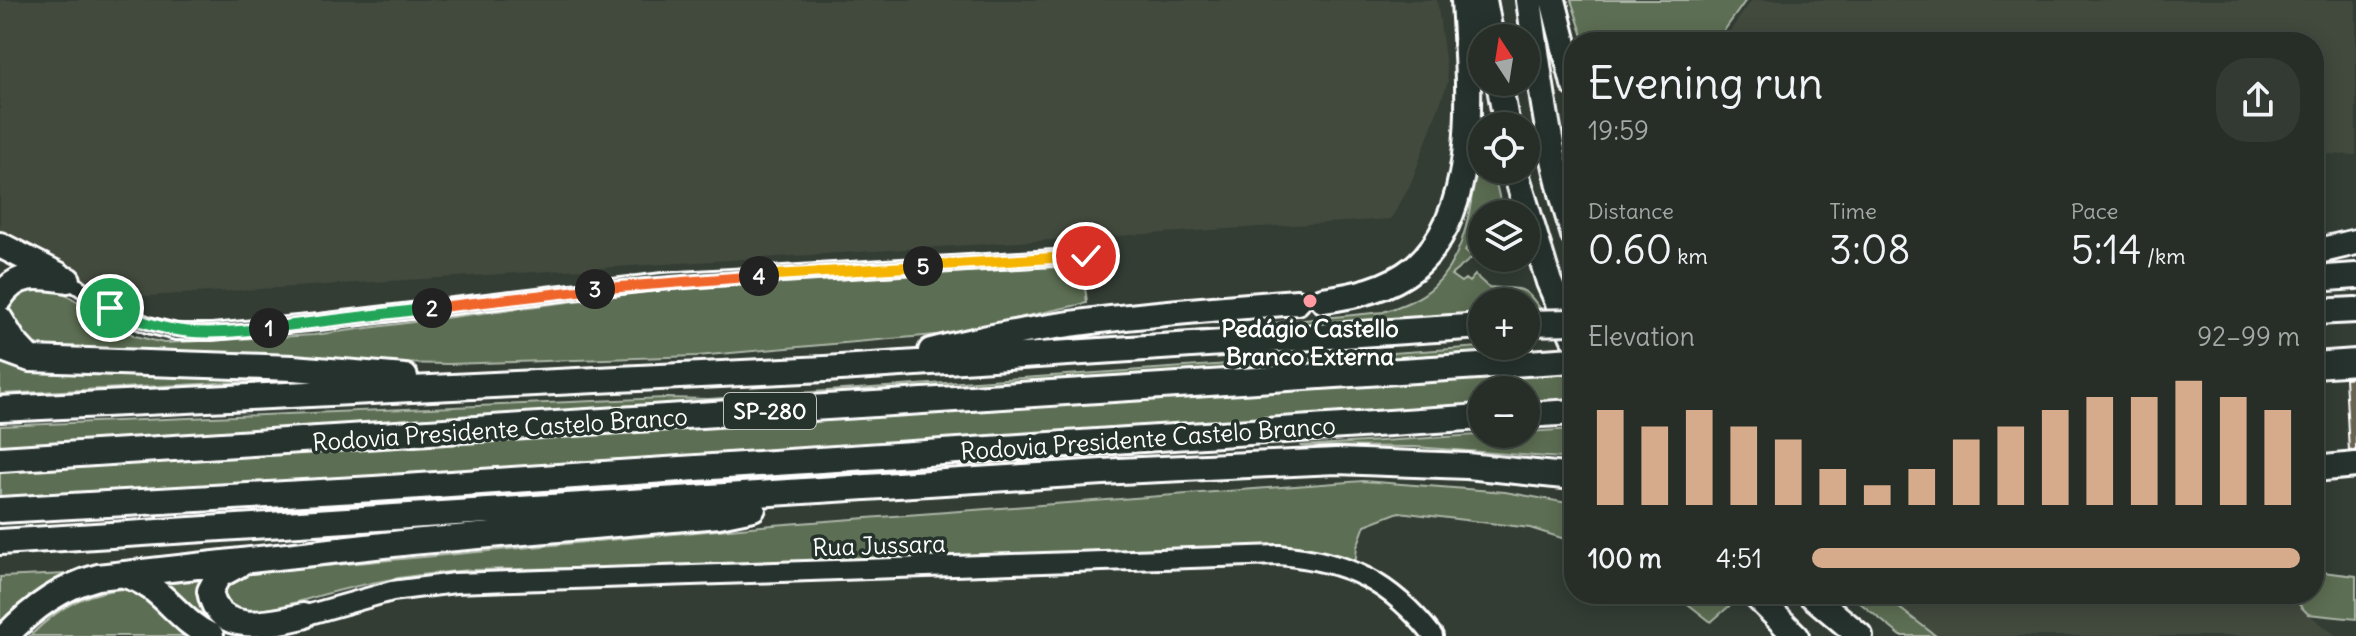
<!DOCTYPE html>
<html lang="en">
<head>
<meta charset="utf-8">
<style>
  :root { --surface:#262e27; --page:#323a33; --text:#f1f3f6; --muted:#a4a8a7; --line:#424a44; --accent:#d6ab8b }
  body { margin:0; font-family:Delius,sans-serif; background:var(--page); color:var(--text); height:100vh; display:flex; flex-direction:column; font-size:30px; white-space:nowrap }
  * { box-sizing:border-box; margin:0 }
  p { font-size:26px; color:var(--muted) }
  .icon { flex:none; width:44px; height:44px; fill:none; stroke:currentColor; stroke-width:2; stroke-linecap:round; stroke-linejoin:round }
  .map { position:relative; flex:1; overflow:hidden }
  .panel { position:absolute; left:1564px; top:32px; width:760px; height:572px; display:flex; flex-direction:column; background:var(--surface); border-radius:32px; box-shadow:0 4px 20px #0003,0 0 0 2px var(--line) }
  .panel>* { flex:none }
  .needle { width:52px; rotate:348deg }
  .fabs { position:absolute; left:1468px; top:24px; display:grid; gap:16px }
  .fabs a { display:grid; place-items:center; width:72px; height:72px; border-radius:50%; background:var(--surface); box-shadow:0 4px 20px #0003,0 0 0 2px var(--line); font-size:40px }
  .pin { position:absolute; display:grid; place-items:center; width:68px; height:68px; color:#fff; margin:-34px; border:4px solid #fff; border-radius:50%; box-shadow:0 2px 8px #0007 }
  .km { position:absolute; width:40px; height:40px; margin:-20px; border-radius:50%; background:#222; color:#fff; font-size:22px; line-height:40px; text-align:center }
  .round { display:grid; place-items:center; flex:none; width:84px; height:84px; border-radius:32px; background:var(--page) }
  .headline { display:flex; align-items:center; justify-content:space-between; height:136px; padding:0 24px }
  h1 { font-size:44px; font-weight:600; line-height:60px }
  .figures { display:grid; grid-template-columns:repeat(3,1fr); gap:12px; height:136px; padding:8px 24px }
  .figures div { display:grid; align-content:center }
  .figures b { font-size:40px; font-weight:600 }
  .figures small { font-size:22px; font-weight:400 }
  .figures p { font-size:22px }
  .chart { height:224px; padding:16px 24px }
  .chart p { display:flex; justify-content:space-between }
  .chart svg { width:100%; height:144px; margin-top:8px; stroke:var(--accent); stroke-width:6 }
  ul { padding:0 24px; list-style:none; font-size:26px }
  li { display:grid; grid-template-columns:128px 96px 1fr; align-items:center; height:60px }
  li i { height:20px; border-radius:10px; background:var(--accent) }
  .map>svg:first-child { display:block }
  .built { fill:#43493d }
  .green { fill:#5b6e52; stroke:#adb6a8; stroke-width:2 }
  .building { fill:#686451; stroke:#fff; stroke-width:2 }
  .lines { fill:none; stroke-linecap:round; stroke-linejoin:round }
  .minor-casing { stroke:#fff; stroke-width:20 }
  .secondary-casing { stroke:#fff; stroke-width:24 }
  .motorway-casing { stroke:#fff; stroke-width:30 }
  .minor { stroke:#26332d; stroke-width:14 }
  .secondary { stroke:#26332d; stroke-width:18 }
  .motorway { stroke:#26332d; stroke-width:24 }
  .motorway-bridge-casing { stroke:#fff; stroke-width:30; stroke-linecap:butt }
  .motorway-bridge { stroke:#26332d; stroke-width:24 }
  .split-1-casing { stroke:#fff; stroke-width:16 }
  .split-2-casing { stroke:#fff; stroke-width:16 }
  .split-3-casing { stroke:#fff; stroke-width:16 }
  .split-4-casing { stroke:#fff; stroke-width:16 }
  .split-5-casing { stroke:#fff; stroke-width:16 }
  .split-6-casing { stroke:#fff; stroke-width:16 }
  .split-1 { stroke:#22a559; stroke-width:10 }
  .split-2 { stroke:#22a559; stroke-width:10 }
  .split-3 { stroke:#f0652b; stroke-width:10 }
  .split-4 { stroke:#f0652b; stroke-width:10 }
  .split-5 { stroke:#f5b400; stroke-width:10 }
  .split-6 { stroke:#f5b400; stroke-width:10 }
  .poi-dot { fill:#ff9aa2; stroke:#26332d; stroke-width:3 }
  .labels { text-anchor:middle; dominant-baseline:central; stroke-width:7; stroke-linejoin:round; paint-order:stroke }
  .shield { fill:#26332d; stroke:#bec2c0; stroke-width:2 }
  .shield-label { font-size:22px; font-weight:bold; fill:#fff }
  .poi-label { font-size:24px; font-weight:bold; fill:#fff; stroke:#26332d }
  .street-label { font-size:24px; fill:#fff; stroke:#26332d }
</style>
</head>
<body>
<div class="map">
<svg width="2356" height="636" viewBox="0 0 2356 636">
  <rect width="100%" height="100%" fill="#333d34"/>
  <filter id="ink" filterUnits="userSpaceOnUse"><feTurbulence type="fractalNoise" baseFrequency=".0125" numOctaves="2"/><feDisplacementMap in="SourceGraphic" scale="16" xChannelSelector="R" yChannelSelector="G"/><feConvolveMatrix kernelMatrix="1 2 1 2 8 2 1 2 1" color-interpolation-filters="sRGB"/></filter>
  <g filter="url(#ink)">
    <path class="built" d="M0 0H1437L1448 82 1410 186 1391 219 116 298 0 236Z
      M1752 0H2356V155L2314 154V42H1722Z
      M1877 594H2289L2308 614 2337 636H1934Z"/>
    <path class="green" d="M1571 0H1746L1716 42H1585Z
      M1478 90 1484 126 1482 170H1493L1501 205 1505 206 1508 214H1482V244L1473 239 1465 250 1473 257 1451 275 1461 282 1465 279 1469 282 1475 275 1488 287C1522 291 1521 281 1543 312L1526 313V302H1482V316L1107 340 1383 312C1401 306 1420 299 1433 287 1481 243 1474 150 1478 90Z
      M1047 267C1078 267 1084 271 1087 303L999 322 970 332 697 356 450 364 60 358 34 348 5 318V297L18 285 58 290 135 336 164 343 314 335 660 290Z
      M1526 344H1530L1531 349 0 446V426L665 398 708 399Z
      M0 360 32 371 71 374 281 380 0 394Z
      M1574 373V405H1526V390H1482V408L0 501V472Z
      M1574 429V459L1415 447 1300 446Z
      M1363 481 1505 492 1574 504V542L1530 528 1399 512 1365 525 1357 547 1355 566 1320 553 470 570C427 573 383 579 341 590 302 599 265 616 225 610L221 586 238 576 259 572 773 525Z
      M2314 571 2356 576V619L2308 614 2289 594H2314Z
      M90 573C53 584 28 596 0 623V577Z
      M205 580V611L222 628 221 632 161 584Z
      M132 588 148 593 190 636H30C61 605 87 591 132 588Z
      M1675 594H1727L1734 602 1711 622Z
      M1849 594H1881L1936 636H1901Z"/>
    <path class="building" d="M2356 377V450L2349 451 2345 378Z"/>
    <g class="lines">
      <g class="minor-casing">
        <path id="minor" d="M68 280 110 308 148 325 176 332H212L319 322 663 281 1086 256"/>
      </g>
      <g class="secondary-casing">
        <path id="secondary" d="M303 616 392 591 455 583 1279 555C1347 561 1391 582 1433 636"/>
      </g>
      <g class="motorway-casing">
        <path id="motorway" d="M1484 0 1491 38
          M1529 0C1540 80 1549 158 1574 235
          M1553 0 1574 84
          M1499 82 1507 126
          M1515 170 1549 282 1574 339
          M0 245 59 275
          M2314 252 2356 242
          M2314 279 2356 276
          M0 298C17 271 40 276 68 280
          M1323 300C1354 296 1388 289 1414 268 1483 210 1468 80 1464 0
          M2314 312 2356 310
          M0 319 14 342 28 357
          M0 348 30 359 293 368 405 377
          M931 351C1049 320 1175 312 1297 302
          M2314 365 2356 362
          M0 409 825 369 1482 326
          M1526 415 1574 412
          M0 459 1574 360
          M2314 469 2356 465
          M0 510 374 489 1482 417
          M0 542 1119 471 1336 461 1467 466 1574 477
          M238 565 218 576 210 591C217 636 269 624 303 616
          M124 575C162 584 177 621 211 636
          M1754 594 1796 636
          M1810 594 1860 636
          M6 636C32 608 61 587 98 577L411 542 719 515 753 508"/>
      </g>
      <use href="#minor" class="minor"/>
      <use href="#secondary" class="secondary"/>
      <use href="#motorway" class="motorway"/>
      <g class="motorway-bridge-casing">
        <path id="motorway-bridge" d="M1526 323 1574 322"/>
      </g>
      <use href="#motorway-bridge" class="motorway-bridge"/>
    </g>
  </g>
  <g class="lines" filter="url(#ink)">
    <g class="split-1-casing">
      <path id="split-1" d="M110 308C171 337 203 335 269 328"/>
    </g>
    <g class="split-2-casing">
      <path id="split-2" d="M269 328 432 308"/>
    </g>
    <g class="split-3-casing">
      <path id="split-3" d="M432 308 595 289"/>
    </g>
    <g class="split-4-casing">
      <path id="split-4" d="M595 289 759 276"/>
    </g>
    <g class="split-5-casing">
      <path id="split-5" d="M759 276 923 266"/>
    </g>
    <g class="split-6-casing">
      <path id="split-6" d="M923 266 1086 256"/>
    </g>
    <use href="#split-1" class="split-1"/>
    <use href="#split-2" class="split-2"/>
    <use href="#split-3" class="split-3"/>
    <use href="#split-4" class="split-4"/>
    <use href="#split-5" class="split-5"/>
    <use href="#split-6" class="split-6"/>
  </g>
  <circle class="poi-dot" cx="1310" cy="301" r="8"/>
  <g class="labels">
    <rect class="shield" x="724" y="393" width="92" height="36" rx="6"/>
    <g class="shield-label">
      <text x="770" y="411">SP-280</text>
    </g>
    <g class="poi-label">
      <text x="1310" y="328">Pedágio Castello<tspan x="1310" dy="28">Branco Externa</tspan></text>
    </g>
    <g class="street-label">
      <text transform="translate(500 429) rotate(-4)">Rodovia Presidente Castelo Branco</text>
      <text transform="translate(1148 438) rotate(-4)">Rodovia Presidente Castelo Branco</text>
      <text transform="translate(879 545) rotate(-2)">Rua Jussara</text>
    </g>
  </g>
</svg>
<div class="fabs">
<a><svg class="needle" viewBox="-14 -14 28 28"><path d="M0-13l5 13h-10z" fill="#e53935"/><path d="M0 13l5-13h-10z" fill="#a4a8a7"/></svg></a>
<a><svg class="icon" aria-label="locate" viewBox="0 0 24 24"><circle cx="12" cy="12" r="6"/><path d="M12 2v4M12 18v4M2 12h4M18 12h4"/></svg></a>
<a><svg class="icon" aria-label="layers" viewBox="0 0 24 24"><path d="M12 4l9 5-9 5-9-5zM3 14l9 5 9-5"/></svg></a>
<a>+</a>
<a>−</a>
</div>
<div class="pin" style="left:110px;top:308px;background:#1e9e55"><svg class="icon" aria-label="arrive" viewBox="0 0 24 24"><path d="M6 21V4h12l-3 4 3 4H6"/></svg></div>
<div class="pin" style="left:1086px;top:256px;background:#d93025"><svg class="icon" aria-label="check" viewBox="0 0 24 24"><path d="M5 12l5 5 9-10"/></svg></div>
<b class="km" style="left:269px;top:328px">1</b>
<b class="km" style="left:432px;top:308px">2</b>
<b class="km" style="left:595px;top:289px">3</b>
<b class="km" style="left:759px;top:276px">4</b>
<b class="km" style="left:923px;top:266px">5</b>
<section class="panel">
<div class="headline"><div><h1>Evening run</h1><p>19:59</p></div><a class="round"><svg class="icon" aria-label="share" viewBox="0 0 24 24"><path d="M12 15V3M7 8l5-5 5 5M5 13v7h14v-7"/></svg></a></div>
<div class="figures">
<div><p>Distance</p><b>0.60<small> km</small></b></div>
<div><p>Time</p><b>3:08</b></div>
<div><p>Pace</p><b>5:14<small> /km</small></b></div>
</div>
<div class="chart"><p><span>Elevation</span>92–99 m</p>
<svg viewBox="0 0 160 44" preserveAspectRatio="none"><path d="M5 44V15M15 44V20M25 44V15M35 44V20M45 44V24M55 44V33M65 44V38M75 44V33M85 44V24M95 44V20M105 44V15M115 44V11M125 44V11M135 44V6M145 44V11M155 44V15"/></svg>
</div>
<ul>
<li><b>100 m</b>4:51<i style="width:100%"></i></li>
</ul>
</section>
</div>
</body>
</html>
